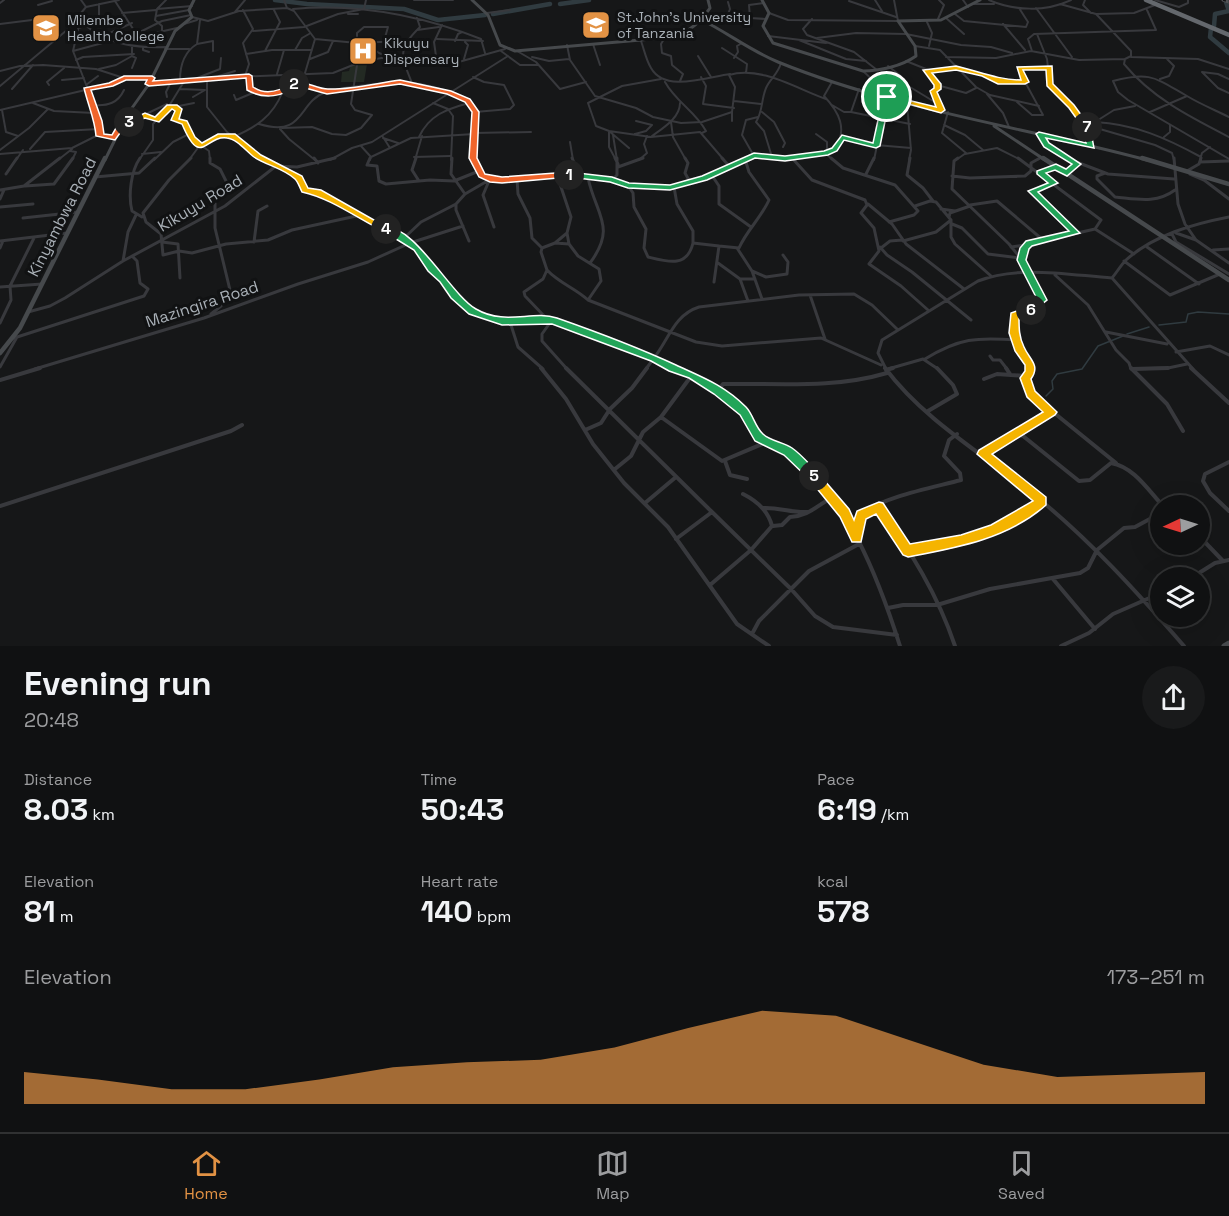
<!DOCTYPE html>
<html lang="en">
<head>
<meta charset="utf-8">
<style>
  :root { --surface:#101112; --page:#191a1b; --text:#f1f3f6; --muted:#9c9d9f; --line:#303132; --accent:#e29244 }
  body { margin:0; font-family:"Space Grotesk",sans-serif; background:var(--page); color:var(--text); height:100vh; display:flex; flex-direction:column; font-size:22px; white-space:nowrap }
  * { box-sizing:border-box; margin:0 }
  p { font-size:20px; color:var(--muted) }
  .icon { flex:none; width:33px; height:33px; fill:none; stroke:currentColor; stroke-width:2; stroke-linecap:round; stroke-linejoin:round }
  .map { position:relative; height:646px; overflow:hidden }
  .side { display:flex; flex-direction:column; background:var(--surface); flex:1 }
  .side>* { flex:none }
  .needle { width:39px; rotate:266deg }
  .buttons { position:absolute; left:1150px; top:495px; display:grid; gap:12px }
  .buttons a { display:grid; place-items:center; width:60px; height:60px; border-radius:50%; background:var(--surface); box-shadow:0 6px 24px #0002,0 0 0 2px var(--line); font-size:30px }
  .pin { position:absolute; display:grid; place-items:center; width:51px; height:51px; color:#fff; margin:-26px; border:3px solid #fff; border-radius:50%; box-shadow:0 2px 6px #0007 }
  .km { position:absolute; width:30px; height:30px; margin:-15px; border-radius:50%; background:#222; color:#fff; font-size:16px; line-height:30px; text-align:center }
  .round { display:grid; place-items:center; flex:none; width:63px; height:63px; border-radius:32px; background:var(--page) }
  .headline { display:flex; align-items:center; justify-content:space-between; height:102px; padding:0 24px }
  h1 { font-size:33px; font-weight:800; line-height:45px }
  .figures { display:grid; grid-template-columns:repeat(3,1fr); gap:9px; height:102px; padding:6px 24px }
  .figures div { display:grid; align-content:center }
  .figures b { font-size:30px; font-weight:800 }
  .figures small { font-size:16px; font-weight:400 }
  .figures p { font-size:16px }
  .chart { height:168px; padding:12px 24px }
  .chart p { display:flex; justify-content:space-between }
  .chart svg { width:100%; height:108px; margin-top:6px; fill:var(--accent); opacity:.7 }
  .menu { display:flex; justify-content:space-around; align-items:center; height:84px; border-top:2px solid var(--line); background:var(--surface); font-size:16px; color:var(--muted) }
  .menu a { display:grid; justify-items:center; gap:3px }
  .menu .current { color:var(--accent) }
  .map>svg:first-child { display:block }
  .green { fill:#232a23 }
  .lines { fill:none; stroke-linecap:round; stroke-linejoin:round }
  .stream { stroke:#303b40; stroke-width:1.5 }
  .river { stroke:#303b40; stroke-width:4.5 }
  .street-far2 { stroke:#38393d; stroke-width:2 }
  .street-far1 { stroke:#38393d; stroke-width:3 }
  .street { stroke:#38393d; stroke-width:4 }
  .secondary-far2 { stroke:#46494c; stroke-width:3 }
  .secondary-far1 { stroke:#46494c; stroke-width:4.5 }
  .secondary { stroke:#46494c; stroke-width:5 }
  .highway { stroke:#64686d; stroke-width:4.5 }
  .rail-casing { stroke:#515457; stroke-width:3 }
  .rail { stroke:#111213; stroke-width:1.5; stroke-dasharray:3; stroke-linecap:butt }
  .split-1 { fill:#22a559; stroke:#fff; stroke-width:1.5 }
  .split-2 { fill:#f0652b; stroke:#fff; stroke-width:1.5 }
  .split-3 { fill:#f0652b; stroke:#fff; stroke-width:1.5 }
  .split-4 { fill:#f5b400; stroke:#fff; stroke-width:1.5 }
  .split-5 { fill:#22a559; stroke:#fff; stroke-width:1.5 }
  .split-6 { fill:#f5b400; stroke:#fff; stroke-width:1.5 }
  .split-7 { fill:#22a559; stroke:#fff; stroke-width:1.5 }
  .split-8 { fill:#f5b400; stroke:#fff; stroke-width:1.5 }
  .labels { text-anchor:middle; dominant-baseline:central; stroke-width:6; stroke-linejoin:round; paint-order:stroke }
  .far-poi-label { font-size:14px; fill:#a9b0b7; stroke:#111213; text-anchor:start }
  .street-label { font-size:16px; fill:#a9b0b7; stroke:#111213 }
</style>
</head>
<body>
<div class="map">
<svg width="1229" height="646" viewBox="0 0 1229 646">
  <rect width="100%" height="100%" fill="#161718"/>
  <path class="green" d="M367 64 364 82H341L342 72 349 71 351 65Z"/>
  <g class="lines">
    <path class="stream" d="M1159 325 1186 322 1188 314 1198 312 1229 314
      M1127 334 1149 327
      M1046 396 1053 389 1052 381 1057 374 1082 369 1098 346 1123 336"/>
    <path class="river" d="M275 0 307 4 404 9 438 20 485 15
      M560 4 589 0
      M493 14 550 4
      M1214 26 1215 14 1229 11 1226 2
      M1211 28 1210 37 1229 53"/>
    <path class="street-far2" d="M284 0 287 8
      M414 0H430
      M430 0H453
      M875 0 882 11
      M963 0 968 7
      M989 0C1014 11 1046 12 1071 0
      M1085 0 1083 5 1091 13
      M1155 0 1179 7 1188 3V0
      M115 1 137 35 127 44
      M849 1 896 17
      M0 3 4 0
      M764 3 749 5 750 18 766 19
      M99 4V23
      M974 4H994
      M1060 4 1096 14
      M38 5 52 1
      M1155 5 1134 13 1096 14 1131 51V56L1125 59 1124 64C1152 98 1190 117 1229 137
      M86 7 119 0
      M1036 8 1072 57
      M157 9 192 6
      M293 9C359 3 420 15 481 39L485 53
      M243 10 253 29 243 43 249 64 245 76
      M82 12 73 51 94 105 100 136 115 138
      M235 12 245 0
      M122 13 156 10
      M487 13 510 10
      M707 13 713 20 728 14 730 9 728 2
      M769 13 788 20 898 21 894 0
      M348 14H358
      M955 14 964 21 1026 27 1028 22 1019 8
      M156 16 189 10
      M192 17 208 21 239 11 287 8 294 11 315 39 357 43 403 41
      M946 18 964 34
      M812 19 803 29 807 35 854 52 877 70
      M938 19 944 5 939 0
      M927 22 932 33 929 46
      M0 24 32 20
      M184 24 197 20
      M1003 24 1025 50
      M86 26C110 45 136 48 166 47
      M78 28 125 16
      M162 30V26L155 20 157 9 166 0
      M417 30 439 27
      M253 31 304 27 338 14 364 9 366 0
      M1037 34 1047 59 1050 84 1086 125 1091 147
      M768 36 826 43
      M101 37 132 23
      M137 37 177 28
      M817 38 856 33 906 34 961 45 991 47 1012 53
      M437 39 483 41
      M664 39 661 44 662 53 671 56 672 65 683 74 680 81
      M799 40 846 59 866 61
      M455 41 458 34 462 32
      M641 41C644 49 646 60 651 68 665 93 707 77 730 74
      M357 43V33L364 27H388L384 41
      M197 44 213 41V51
      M366 44 379 53 404 63
      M593 44 600 65
      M567 45 570 60 595 96 636 108 653 117 681 123 702 122 732 112 735 87 729 75C760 65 797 89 826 99
      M915 46 940 50 976 87 990 95 1039 106
      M143 47V50L149 52
      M722 48 747 64 746 73
      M165 49H189
      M295 50 302 38 309 34
      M73 51 136 34 162 21 191 15
      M265 51 280 22 274 10
      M501 51 520 65H538
      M517 51 536 62 560 89 586 82
      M1032 51 1028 39 1034 34 1156 30 1147 10
      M246 54 272 50H312
      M132 56 136 58 132 68
      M436 56 434 42 442 25
      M698 56 711 77
      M532 57 549 61 569 59
      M946 57 996 58 1031 51 1079 60 1125 59
      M1131 57 1198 59 1229 69
      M734 58 738 52 737 46 742 43
      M310 59 328 52 333 41
      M464 59 468 45 465 42
      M76 60 83 57 134 54
      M906 61 931 71 956 68
      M455 63 505 49
      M888 66 901 76 905 84 938 104
      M99 69 116 65 132 56V47
      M927 70 937 85V89L933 91 941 110
      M0 71 20 66 43 65 96 69 124 78H152
      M863 71 878 85 881 96
      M960 71 984 74 1000 82H1025
      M305 73 315 39
      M277 74 284 50
      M219 76 235 71
      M249 76 250 88 255 92
      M473 77 484 82 504 85 514 105 510 109 475 112
      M701 77 706 86 703 104 734 108
      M197 78 220 69 221 58
      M207 78 333 73 363 61 388 57
      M207 78V107L227 132 265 160
      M1160 79 1169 76 1174 66 1167 59
      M1229 79 1218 74 1202 72 1218 88 1229 93
      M62 80 84 78
      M180 80C180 67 184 52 197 44L200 20
      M665 82C676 102 695 111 706 131L702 133
      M412 83C401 56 397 49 420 27L417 18
      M149 84 207 78
      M49 85 47 82 64 68
      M86 85 98 76
      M937 85 966 93 976 88
      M0 86 67 30 86 7 81 0
      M12 89 33 65
      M180 89 205 90 193 97
      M859 89 851 112 910 124
      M987 94 1003 113 1009 127
      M234 95 236 100 255 92 282 93 298 84 324 91
      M167 97 166 92 171 82
      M734 101 761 104
      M1017 102 1032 115H1043L1018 69 1049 68
      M33 103 54 111 94 113
      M433 103 448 109 453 116 451 160
      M907 104 911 150 909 160
      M94 105C108 106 118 103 124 90
      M832 105 844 112H851
      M169 106 179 111 174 120 185 123 192 139 209 151 210 160
      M174 107 194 103
      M0 110 111 84 123 79
      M2 110 6 132 18 136
      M732 112V121
      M762 112 774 122 785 143 783 147
      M948 112 942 133 966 153 956 160
      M1150 112 1187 96
      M145 115 156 120
      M1229 117C1215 110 1200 104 1187 96 1155 78 1151 71 1113 81L1118 92 1128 100 1229 159
      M125 118 146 114 167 104
      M671 122 673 137 686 160
      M1083 122H1095L1114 110 1135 106
      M1095 122C1135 124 1166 138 1201 157
      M259 124C306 138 297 102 326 92 342 87 382 83 399 82 418 82 466 91 474 110 481 125 472 144 474 160
      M123 125 138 117
      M944 125 965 135 983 150
      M1086 125 1155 145 1172 153 1174 160
      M282 128 312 127 332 134 346 135 361 128 372 115 355 110 351 104 357 65
      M280 129 289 139 315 160
      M474 133 531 132
      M635 134 646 131 652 125 636 121
      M816 134 827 142V152
      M1039 134 1051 149 1069 160
      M613 135 617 160
      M652 136C663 128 680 118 680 103
      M233 137C255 128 273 116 282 93
      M383 137 390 148
      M419 137C429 115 447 109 469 103
      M1164 137 1170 132V125
      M383 138 398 143
      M842 138 876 145 911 148
      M570 142 573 160
      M202 146 220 136H230
      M361 146 371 157 411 138 474 134
      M629 148 609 131 596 126 588 103 622 86 661 79
      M30 149 45 132 99 129
      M0 150 29 128 48 109
      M70 151 76 152 72 160
      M825 153 833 160
      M0 154 72 148 100 134
      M142 154 161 152
      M965 154 997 148 1021 160
      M754 156 742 135 746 120 758 117
      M414 157 450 156
      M772 157 764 131 756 122C763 111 761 100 766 88 770 79 778 74 781 63
      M16 160 23 150
      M58 160 72 149
      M139 160 153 140V124L169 106 185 80
      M154 160 173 142 189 134
      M189 160 200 145
      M330 160 352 148 372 142 508 56
      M370 160 371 157
      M415 160 422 136
      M616 160 609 147V131L651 137 700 132 724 160
      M639 160 647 153 644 144 647 136
      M746 160C760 153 773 160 788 159 804 158 819 153 835 149 848 129 839 112 824 96L832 82
      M874 160 887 97
      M1037 160 1042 157
      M1200 160 1202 153 1210 147"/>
    <path class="street-far1" d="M140 158C131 171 128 195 132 211L142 217
      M191 158 169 180 143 213 146 222 161 234 163 255 179 251 192 253 226 244 268 240 292 230 361 215
      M210 158V163L220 169 228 185 215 196V228L230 290 221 306 211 314
      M262 158 276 166
      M314 158 318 163
      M370 158 367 165 377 166 379 181 386 184 430 180 454 181 479 171
      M416 158 412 170 419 181
      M452 158 451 174 465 194
      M474 158 480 172 491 179C518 178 548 173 575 175 605 179 641 191 671 187 698 183 724 169 749 158
      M572 158 580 176
      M615 158 618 164
      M685 158 688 163 685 173 690 182
      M722 158 729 166
      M775 158H795
      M792 158 812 180 865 200 867 205 861 213 874 228 879 251 869 264 901 286 928 310
      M831 158 843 168 895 185 918 211 914 215 889 222
      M910 158 907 175 923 188 933 201
      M958 158 954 161 952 189 1009 244 1022 260 1042 298 1035 308 1014 315C1009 341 1027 348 1030 369
      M1018 158 1101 220 1095 229 1029 244 1022 258
      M1066 158 1108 174 1174 179
      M1174 158 1178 204 1185 224 1196 240
      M1200 162 1229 161
      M618 167 643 158
      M284 170 299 178 305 190 318 192 410 243 463 226
      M1187 171 1199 164 1201 158
      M1040 172 1055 167
      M1067 173 1077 164
      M1105 173 1097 176V179L1115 197C1137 199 1156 204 1175 190
      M6 174 17 158
      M711 174 719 186V204L751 227
      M866 174 874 158
      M1190 174 1204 180 1229 199
      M557 175 571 217 567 233 569 244
      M952 176 970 178 1025 176 1031 171V163L1040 158
      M95 177 139 173 155 158
      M588 178C596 215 617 227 590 263
      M517 179 518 194 530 218 532 238 542 248 541 252 547 270 543 279 524 292 525 296 547 319
      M612 180 617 175V158
      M489 181 483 195 494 227
      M1053 184 1032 191 1076 233
      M25 186 54 184 73 158
      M629 187 633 193 634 207 646 229 644 248 648 257C668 262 687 268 693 243
      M674 187 677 204 693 231V243L719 246 714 282
      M0 190 24 186 60 158
      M0 199 4 190
      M868 204 892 224 906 244 964 289
      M970 205 997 201 1043 240
      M915 206 930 201 936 202 951 220V237L955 244 991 276
      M0 207 33 204
      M941 209 955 211
      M949 217 950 213 970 206
      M23 218 78 212
      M952 224 962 228 988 254 1020 258
      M1095 229 1134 254
      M1176 233 1196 240 1229 263
      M1172 234 1176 242 1229 274
      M403 239 421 222 456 204
      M0 241 67 233
      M469 241 456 210V204L465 194 489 180
      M903 241 936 232 951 220
      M162 242 178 244 180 278
      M254 242 258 211 267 206
      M555 243 569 244 578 256 599 269 601 281 588 300
      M719 246 739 248C747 230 761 218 769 200L749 172 745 159
      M880 247 887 255 912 272 971 320
      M1011 247 1026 245
      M1147 247 1199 284
      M0 248 3 241
      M542 248 555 243 567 233
      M737 248 752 271 762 299
      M881 248 890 241 902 240
      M1213 250 1229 249
      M123 261 128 232 136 215
      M1124 261 1170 295 1220 274
      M718 263 740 279 748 301
      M547 270C559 283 575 288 588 300L696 342 722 346 821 338 881 365
      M752 271 766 277 787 274 788 262 783 255
      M1055 275 1088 305 1116 350 1129 363 1131 369
      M1112 278 1193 369
      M740 279H755
      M0 287 42 284
      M810 295 825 339
      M28 312 50 306 65 298 123 261 225 206 276 166 297 167 335 158
      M552 320 542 334V341L567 369
      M508 322 552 320 654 358 646 369
      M0 323 11 300 10 286 34 238
      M1106 332 1167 344
      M14 338 144 296 148 289 140 283 137 261 132 256
      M1176 352 1210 346 1229 355
      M990 356 993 360H1000L1007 369
      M925 359C959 338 977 337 1016 340
      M0 367 17 337
      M35 369 204 318 298 284 368 262 410 243C420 249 424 259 431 269 456 302 472 312 511 325L518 347 543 369
      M677 369 654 358C669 339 674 315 699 307L799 295 854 294 872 305 897 329
      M886 369 878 353 882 340 978 281C1019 265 1069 275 1112 278 1117 272 1121 265 1126 260 1154 235 1193 224 1229 217
      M888 369 923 359 938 369
      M1132 369 1168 368 1187 364"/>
    <path class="street" d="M541 368 566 399 593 444 624 483 668 527 737 624 769 646
      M566 368 712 512 676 539
      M673 368C697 377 724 391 742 410 749 418 752 431 760 437 767 444 780 445 788 451 846 493 879 580 900 646
      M885 368C924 420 983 454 1033 494 1089 539 1137 592 1184 646
      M1006 368 1010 374
      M1030 368V372L1025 378 1031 393 1051 412
      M1131 368 1167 404 1183 431
      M1191 368 1229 403
      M1132 369 1168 368
      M886 370 893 368
      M984 379 997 374 1026 376
      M0 380 40 368
      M718 391 723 384C779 383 833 389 887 373
      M928 411 957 394 953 385 937 368
      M661 417 722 461 767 442
      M585 430 601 423 610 409 632 388 647 368
      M1016 434 1053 412 1116 463
      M983 454 1016 434 1023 436 1079 481 1090 480 1111 463C1134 467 1148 490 1163 506
      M725 461 730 475 747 479
      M1229 462 1205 474 1203 481 1210 493 1229 511
      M615 469 631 456 643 432 661 417 692 375
      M645 503 676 477
      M0 506 231 431 242 425
      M879 507C910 550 938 595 955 646
      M763 508C779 507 791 513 808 512
      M712 512 791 589 809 571 859 544
      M773 526 782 525 790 517C809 516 816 506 833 497
      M857 536C858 528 858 520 863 514 881 497 936 487 961 480L960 473 944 456 949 440 957 434
      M1200 537 1223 561
      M908 551C956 540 1002 531 1042 501
      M1191 578 1215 563 1229 560
      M1053 579 1095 629
      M710 585 751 550 772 526C768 510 757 501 743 494
      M888 608 903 605H937L990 589 1080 573 1088 568 1097 550 1124 528 1135 527 1161 513
      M752 634 759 621 791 589 815 616 833 627 897 635
      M1061 646 1089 633 1113 614 1161 593"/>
    <path class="secondary-far2" d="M472 0 488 15 500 45 515 51 675 37C690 31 701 22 710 8L708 0
      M762 0 769 13 763 26 773 43 863 71C880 71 902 66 916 56L915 46 898 21 941 20 980 0
      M702 20C728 33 751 51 778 62 896 110 1025 127 1147 160
      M994 126 1045 160
      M105 160 127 115 149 84 175 31 192 17 189 10 194 0"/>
    <path class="secondary-far1" d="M1043 158 1229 280
      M1142 158 1229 184
      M0 353 20 328 105 158"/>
    <path class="secondary" d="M1224 646 1229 643"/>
    <path class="highway" d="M1146 0 1229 35"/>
    <g class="rail-casing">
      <path id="rail" d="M1223 0 1229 2"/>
    </g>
    <use href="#rail" class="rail"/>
  </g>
  <path class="split-1" d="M887 95 890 97 880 146 876 148 844 140 837 151 828 155 785 161 755 158 707 180 670 190 628 188 610 182 569 177 565 175 569 172 612 177 629 183 670 185 702 176 754 153 785 156 824 151 832 148 842 135 873 143 883 97Z"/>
  <path class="split-2" d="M400 80 451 91 470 99 479 112 477 158 485 174 502 177 569 172 573 175 569 177 502 183 490 182 479 177 469 158 472 112 465 102 447 94 400 84 327 94 291 84C303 78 315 89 328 89 349 90 378 83 400 80Z"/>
  <path class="split-3" d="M249 74 252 76 253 87C266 96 280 91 292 83L298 84C284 97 264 100 247 90L246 78 149 86 145 84 147 80H126L113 86 91 90 102 121 104 134 112 135 119 123 129 120 133 122 125 126 115 140 96 136C95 120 88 105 84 88L109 83 124 76H152L155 78 153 81Z"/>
  <path class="split-4" d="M167 105H177L182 109 179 119 187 121 195 137 202 143 218 134H235L261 155 302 176 308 188 321 190 390 229 383 231C357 218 330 198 302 192 300 188 298 182 295 179 285 169 266 165 254 157 246 151 237 139 227 138 205 135 201 169 182 124L171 120 175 111 172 109 159 122 145 118 129 124 126 122 145 113 155 117Z"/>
  <path class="split-5" d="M383 227C414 223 450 294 476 309 505 326 532 310 557 318 597 332 637 347 676 365 702 377 724 385 746 407 753 414 755 427 763 434 770 441 783 442 792 448 801 454 810 465 818 473V480H810L784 455 755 441 740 415 714 394 689 378 669 371 651 361 552 324 502 325 469 314 451 298 440 282 428 271 414 250 383 231Z"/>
  <path class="split-6" d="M1031 306 1034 307V312L1019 317C1019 328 1019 337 1024 347 1029 359 1041 365 1031 379L1035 391 1057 412 1055 415 992 454 1046 497V505C1008 539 956 548 908 557L903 555 876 514 866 519 861 542H852L840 517 810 480V473H818L849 509 854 520 857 511 879 502 883 503 910 544 961 535 991 525 1033 501 977 454 979 450 1043 412 1027 397 1020 378 1025 371V365L1015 351 1009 333 1011 313Z"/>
  <path class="split-7" d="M1087 125 1090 127 1094 148 1046 138 1049 143 1081 164 1067 176 1055 170 1046 173 1058 183 1038 192 1080 233 1032 246 1029 249 1026 260 1047 300 1031 313 1026 310 1037 299 1017 260 1020 248 1026 241 1069 231 1028 191 1048 183 1037 174V171L1056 164 1066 169 1072 164 1044 147 1036 134 1039 132 1086 143 1083 127Z"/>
  <path class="split-8" d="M956 66C978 71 998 80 1021 80L1017 67 1052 66 1053 84 1074 105 1090 127 1084 129 1069 108 1047 86 1046 70H1023L1029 82 1025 84H998L982 76 956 70 932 73 941 84V89L937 92 945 110 941 113 883 97 887 95 936 107 930 91 934 88V85L923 70Z"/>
  <defs>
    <g id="university-square" transform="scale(1.5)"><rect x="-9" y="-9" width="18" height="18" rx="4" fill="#e29244" stroke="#111213"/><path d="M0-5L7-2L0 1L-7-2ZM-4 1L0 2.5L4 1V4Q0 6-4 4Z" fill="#fff"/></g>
    <g id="hospital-square" transform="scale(1.5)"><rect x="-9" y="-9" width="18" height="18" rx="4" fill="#e29244" stroke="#111213"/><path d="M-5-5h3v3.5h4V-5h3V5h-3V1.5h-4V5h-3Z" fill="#fff"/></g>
  </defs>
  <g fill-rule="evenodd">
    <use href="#university-square" x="596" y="25"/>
    <use href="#university-square" x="46" y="28"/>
    <use href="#hospital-square" x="363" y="51"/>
  </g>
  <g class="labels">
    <g class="far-poi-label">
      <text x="617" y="17">St.John's University<tspan x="617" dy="16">of Tanzania</tspan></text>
      <text x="67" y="20">Milembe<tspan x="67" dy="16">Health College</tspan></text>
      <text x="384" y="43">Kikuyu<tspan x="384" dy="16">Dispensary</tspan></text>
    </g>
    <g class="street-label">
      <text transform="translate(200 203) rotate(-31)">Kikuyu Road</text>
      <text transform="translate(62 217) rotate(-63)">Kinyambwa Road</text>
      <text transform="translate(202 304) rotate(-18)">Mazingira Road</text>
    </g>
  </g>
</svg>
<div class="buttons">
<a><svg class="needle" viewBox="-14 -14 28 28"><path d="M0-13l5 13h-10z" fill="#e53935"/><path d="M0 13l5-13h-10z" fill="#9c9d9f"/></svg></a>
<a><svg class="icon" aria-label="layers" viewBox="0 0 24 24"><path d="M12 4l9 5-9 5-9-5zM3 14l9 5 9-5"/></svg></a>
</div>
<div class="pin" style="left:887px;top:97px;background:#1e9e55"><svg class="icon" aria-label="arrive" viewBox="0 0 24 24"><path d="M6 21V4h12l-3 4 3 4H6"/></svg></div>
<b class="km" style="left:569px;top:175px">1</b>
<b class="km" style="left:294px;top:84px">2</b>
<b class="km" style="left:129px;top:122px">3</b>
<b class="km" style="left:386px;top:229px">4</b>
<b class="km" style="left:814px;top:476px">5</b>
<b class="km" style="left:1031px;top:310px">6</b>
<b class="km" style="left:1087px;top:127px">7</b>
</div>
<section class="side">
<div class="headline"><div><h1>Evening run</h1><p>20:48</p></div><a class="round"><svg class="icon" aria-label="share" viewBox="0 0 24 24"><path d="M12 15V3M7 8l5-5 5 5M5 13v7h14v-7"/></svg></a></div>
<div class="figures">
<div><p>Distance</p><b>8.03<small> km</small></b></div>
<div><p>Time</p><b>50:43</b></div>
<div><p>Pace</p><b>6:19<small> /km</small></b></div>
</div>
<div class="figures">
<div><p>Elevation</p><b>81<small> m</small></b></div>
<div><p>Heart rate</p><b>140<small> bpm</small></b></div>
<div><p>kcal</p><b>578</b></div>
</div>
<div class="chart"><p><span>Elevation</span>173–251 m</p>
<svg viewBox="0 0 160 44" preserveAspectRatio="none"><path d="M0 44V31L10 34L20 38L30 38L40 34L50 29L60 27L70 26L80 21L90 13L100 6L110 8L120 18L130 28L140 33L150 32L160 31V44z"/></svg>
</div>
</section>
<nav class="menu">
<a class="current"><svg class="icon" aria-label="home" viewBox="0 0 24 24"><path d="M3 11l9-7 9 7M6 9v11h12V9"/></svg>Home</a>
<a><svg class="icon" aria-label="map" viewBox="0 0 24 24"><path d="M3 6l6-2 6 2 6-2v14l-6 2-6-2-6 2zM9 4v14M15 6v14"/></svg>Map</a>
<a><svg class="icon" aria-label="saved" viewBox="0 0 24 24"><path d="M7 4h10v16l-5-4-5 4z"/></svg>Saved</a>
</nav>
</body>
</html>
